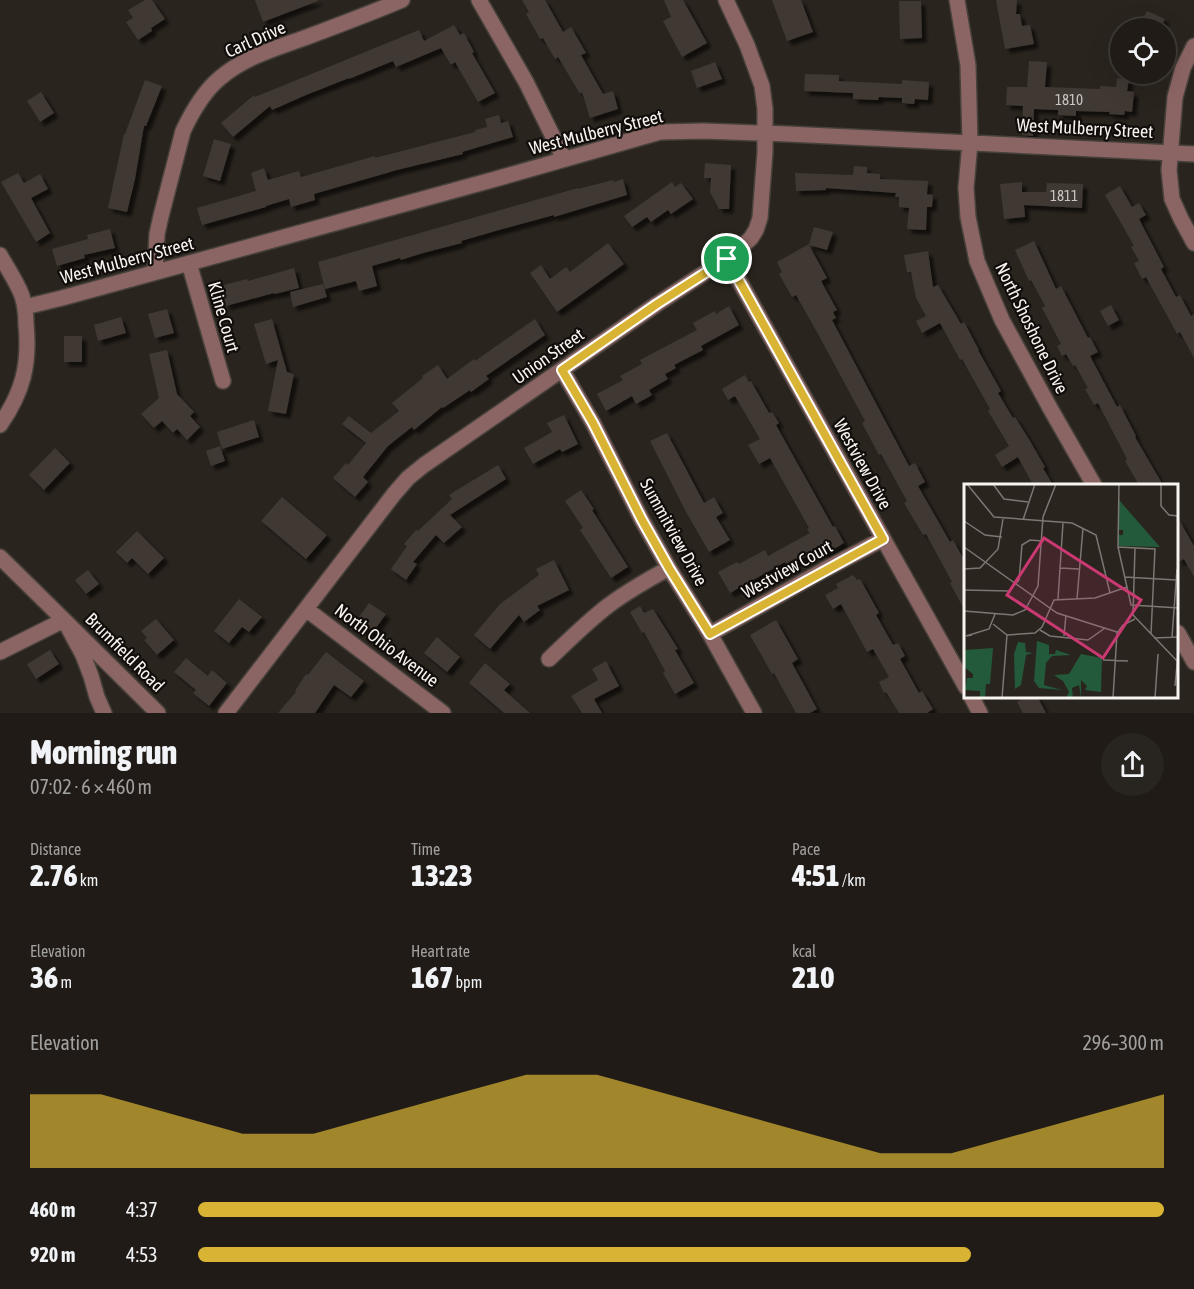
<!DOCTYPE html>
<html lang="en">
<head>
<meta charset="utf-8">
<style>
  :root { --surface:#201b16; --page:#28241f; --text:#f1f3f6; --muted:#a2a1a1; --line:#3d3935; --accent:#d9b434 }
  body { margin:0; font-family:"Asap Condensed",sans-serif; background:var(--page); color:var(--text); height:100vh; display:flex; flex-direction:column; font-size:22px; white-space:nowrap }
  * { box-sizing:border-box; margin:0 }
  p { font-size:20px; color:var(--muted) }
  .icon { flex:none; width:33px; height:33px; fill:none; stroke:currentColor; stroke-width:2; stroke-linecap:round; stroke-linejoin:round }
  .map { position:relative; height:713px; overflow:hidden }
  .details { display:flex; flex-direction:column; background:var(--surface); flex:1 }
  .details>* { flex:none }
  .fabs { position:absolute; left:1110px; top:18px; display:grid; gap:12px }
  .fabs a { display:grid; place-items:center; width:66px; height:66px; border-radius:50%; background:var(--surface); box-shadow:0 6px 24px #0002,0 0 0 2px var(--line); font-size:30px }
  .pin { position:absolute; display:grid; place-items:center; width:51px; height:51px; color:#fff; margin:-26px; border:3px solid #fff; border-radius:50%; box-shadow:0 2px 6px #0007 }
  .round { display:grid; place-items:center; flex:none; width:63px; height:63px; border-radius:32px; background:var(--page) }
  .head { display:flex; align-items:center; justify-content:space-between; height:102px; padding:0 30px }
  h1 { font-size:33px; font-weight:800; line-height:45px }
  .metrics { display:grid; grid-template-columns:repeat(3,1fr); gap:9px; height:102px; padding:6px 30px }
  .metrics div { display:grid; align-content:center }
  .metrics b { font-size:30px; font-weight:800 }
  .metrics small { font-size:16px; font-weight:400 }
  .metrics p { font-size:16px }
  .chart { height:168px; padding:12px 30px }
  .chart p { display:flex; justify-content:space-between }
  .chart svg { width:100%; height:108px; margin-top:6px; fill:var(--accent); opacity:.7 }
  ul { padding:0 30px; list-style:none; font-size:20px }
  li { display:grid; grid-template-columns:96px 72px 1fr; align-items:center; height:45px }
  li i { height:15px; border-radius:8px; background:var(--accent) }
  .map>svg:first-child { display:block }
  .building { fill:#3f3933; filter:url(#shadow) }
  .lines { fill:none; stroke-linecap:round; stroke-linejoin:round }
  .street-casing { stroke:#47413b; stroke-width:18 }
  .street { stroke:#8b6563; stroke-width:15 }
  .route-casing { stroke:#fff; stroke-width:12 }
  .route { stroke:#d9b434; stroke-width:8 }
  .labels { text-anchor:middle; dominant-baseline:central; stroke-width:4.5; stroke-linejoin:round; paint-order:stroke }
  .number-label { font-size:15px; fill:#cac5c1 }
  .street-label { font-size:18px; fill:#f8f4f0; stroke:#100d0b }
  .inset-road { fill:none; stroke:#7c7772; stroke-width:1.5 }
  .view { fill:#ca3971; fill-opacity:0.15; stroke:#ca3971; stroke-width:3 }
  .inset-edge { fill:none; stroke:#f8f4f0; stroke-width:3 }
</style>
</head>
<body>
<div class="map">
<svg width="1194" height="713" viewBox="0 0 1194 713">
  <defs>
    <filter id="shadow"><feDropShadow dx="4.5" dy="4.5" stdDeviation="1.5" flood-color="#0009"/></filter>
  </defs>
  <rect width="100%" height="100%" fill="#2a241e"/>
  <path class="building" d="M145 0H152L165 19 151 28 152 31 138 40 126 22 133 18 128 10Z
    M255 0H318V1L263 22Z
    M522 0H545L563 32 571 27 586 53 581 55 603 94 613 91 618 109 590 118 582 92 580 94 558 57 555 59 543 38 540 39 526 14 529 12Z
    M664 0H683L707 43 682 57 663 21 671 17Z
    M772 0H801L813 32 787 41Z
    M996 0H1017L1016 14H1020L1022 26 1030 25 1034 44 1005 49Z
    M899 1H921L922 38 900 39Z
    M1147 11 1165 19 1160 28H1138Z
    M454 25 460 35 464 33 474 52 472 53 495 93 478 102 455 62 451 65 441 48 396 67 393 61 349 79V78L306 95 272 110 270 106 233 137 221 123 254 95 255 97 419 30 424 41Z
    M1029 61 1047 62 1045 87 1100 89V86L1116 87 1117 78 1129 79 1127 91 1134 92 1132 112 1125 111 1124 115 1109 114 1110 112 1076 111V116L1058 115V110L1034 109 1033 136 1022 135 1023 106 1006 105 1007 87H1027Z
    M715 62 722 79 697 88 691 71Z
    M805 74 839 75V81L902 84V80L929 82 928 100 915 99 914 104 902 103V98L879 97 878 100 853 99V93L804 91Z
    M145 80 162 86 146 126H144L135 179 127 212 108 208 124 134H125Z
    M41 92 54 113 40 122 27 101Z
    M499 115 501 123 508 121 513 137 462 152 463 154 397 170 314 194 315 200 291 207 289 199 266 206V207L202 225 197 208 256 191 251 173 264 168 268 180 299 171 301 177 375 156V158L475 132V130L487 127 485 119Z
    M214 139 231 144 220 181 203 176Z
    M705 163 731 165 729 209H719L710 192 711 178H704Z
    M854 166 867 167V173L880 174V179L928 181 927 194 933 195 932 207H927L926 230 907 229 909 208 899 207V197H895L896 193 826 188V190L796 191 795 173 853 175Z
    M18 173 24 183 40 174 48 189 31 198 50 233 36 242 1 182Z
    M623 179 627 195 554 217V215L499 230 461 241 462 243 423 253 401 260 400 258 372 266 377 286 359 291 356 281 325 289 318 262 578 188V189L613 180V182Z
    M672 182 675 187 681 183 693 199 671 214 668 210 651 222 647 217 632 227 624 216Z
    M1022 182V192H1046L1047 183 1083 184 1082 208 1024 205 1025 217 1004 219 1000 184Z
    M1120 186 1132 207 1139 203 1146 215 1139 219 1164 267 1161 269 1176 297 1180 295 1191 316 1194 314V358L1180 332 1177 334 1146 277 1142 279 1134 263 1139 261 1131 247 1134 246 1105 195Z
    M814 227 833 232 827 250 809 245 827 278 821 281 837 310 833 312 836 318 832 320 909 466 915 463 925 482 918 486 950 542 953 540 966 563V613L950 583 952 582 926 534 923 535 904 503 907 501 881 454 879 455 862 423 865 421 818 334 796 295 792 297 779 274 782 272 777 262 809 244Z
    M110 229 115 248 84 255 85 258 57 266 52 249 88 239 87 235Z
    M1034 241 1056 289 1061 286 1088 338 1090 337 1098 352 1090 356 1117 407 1120 405 1136 436 1135 437 1163 485H1139L1125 461 1127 459 1098 403 1094 405 1085 389 1088 388 1075 365 1073 366 1066 354 1062 356 1057 346 1061 344 1042 308 1045 306 1031 280 1029 281 1015 250Z
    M608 243 624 264 557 312 530 273 541 265 550 279 566 267 570 272Z
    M928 251 933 287 938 285 961 324 964 322 979 350H978L1001 391 998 393 1013 418 1015 417 1030 441 1045 467 1043 468 1053 485H1033L1018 457 1002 467 995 455 1009 446 988 411 990 409 962 359 960 360 940 323 922 333 916 321 926 316 916 298 911 272H907L904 255Z
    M294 268 299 288 275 294 274 293 226 306 220 286 247 279 248 281Z
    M323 284 327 297 293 307 290 292Z
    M1111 305 1119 320 1108 326 1100 311Z
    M729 306 739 325 701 346 703 350 674 365 676 368 665 374 668 379 649 390 652 395 636 404 632 396 606 411 597 394 623 380 620 376 642 364 640 360 697 330 693 323 715 311 716 314Z
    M167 309 174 333 155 338 148 314Z
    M121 317 126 333 98 341 94 325Z
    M272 319 287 372 294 374 286 414 268 411 278 360 266 364 254 324Z
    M535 319 545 335 486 376 489 379 471 392 470 390 443 408 442 407 414 430 412 427 388 446 363 477 368 482 355 497 333 478 346 463 348 465 366 443 342 424 349 416 371 433 399 411 392 403 423 378 422 376 438 365 447 379 474 359 475 361Z
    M64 336H82V362H64Z
    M167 350 177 394 194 412 190 416 200 427 187 440 177 429 173 433 162 421 154 428 141 414 159 398 149 354Z
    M745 375 749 382 751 381 769 413 772 412 779 423 776 425 833 527 835 526 844 543 824 555 821 548 787 567 785 562 730 593 718 572 737 562 739 564 765 550 768 556 810 533 807 529 809 528 770 458 759 464 748 445 760 439 735 396 728 400 722 389Z
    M564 415 578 444 562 452 560 449 533 464 524 448 552 432 547 423Z
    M254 420 259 437 222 449 217 432Z
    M667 433 704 503 714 497 723 513 716 517 730 540 709 552 686 512 650 441Z
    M220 446 225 461 211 466 206 451Z
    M55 448 70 463 44 490 29 475Z
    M498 465 506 479 450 515 462 527 444 543 436 535 413 562 417 564 406 580 391 569 407 546 404 544 416 530 418 531 452 499 449 495Z
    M581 490 594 509 592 510 628 567 611 578 580 530 583 528 565 501Z
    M282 497 327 535 306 559 261 521Z
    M1178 518 1194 546V577L1184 559 1178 562Z
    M137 531 164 558 148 574 132 558 127 563 116 552Z
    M554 560 569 590 537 606 540 610 524 622 519 615 490 649 474 635 500 604 539 575 536 569Z
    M88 570 99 584 86 594 75 580Z
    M853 575 857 580 860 579 879 613 876 615 893 645 898 643 905 656 900 659 919 693 922 691 933 709 927 713H899L886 692 884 693 879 682 889 677 873 649 867 652 841 604 833 609 825 595 838 588 836 584Z
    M239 599 262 617 249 632 242 627 229 643 214 631Z
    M369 603 386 614 371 635 354 624Z
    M640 606 644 613 653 609 678 649 675 650 694 683 675 694 663 673 665 671 644 632 642 633 630 612Z
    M156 619 174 640 157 655 144 640 147 638 141 631Z
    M776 620 798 659 792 663 817 709 810 713H796L774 673 772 674 750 635Z
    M437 637 460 657 447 672 424 653Z
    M50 650 59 664 36 679 27 664Z
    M326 652 364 681 351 697 334 685 315 713H278L296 692 295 691 306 674 308 675Z
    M186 658 208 676 212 670 227 683 209 706 193 693 196 690 174 672Z
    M606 661 619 686 594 699 602 713H582L571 696 598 680 592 669Z
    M485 663 510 684 504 690 530 713H504L469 683Z
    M1027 696H1037L1046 713H1023L1017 702Z"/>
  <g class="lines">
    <g class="street-casing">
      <path id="street" d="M479 0 526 82 564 159
        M957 0 968 65 970 142 966 188 968 217 977 261 1002 320 1050 408 1094 485
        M1194 46 1183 68 1175 97 1169 170 1172 199 1181 219 1194 243
        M0 255C7 268 17 282 22 296 25 305 26 314 26 324 30 364 23 392 0 425
        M727 259 966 687
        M189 263 223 381
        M155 272 157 234 161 216 183 131C192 112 203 92 220 78 244 57 277 48 307 37 339 25 371 13 402 0
        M25 307 62 298 492 180 660 132 704 131 788 134 1194 154
        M562 370 593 423 642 520 669 568 710 634 754 713
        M0 557 64 620 83 655 91 676 97 697 104 713
        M306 609 443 713
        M1178 633 1194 662
        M710 634 824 570 883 539
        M0 652 64 620 158 713
        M549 659C569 640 588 621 609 605 628 591 649 579 669 568
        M971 696 980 713
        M226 713 394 494 408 478 424 465 657 304 735 253 751 238 756 230 760 218 765 152V109L762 86 747 45 726 0"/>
    </g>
    <use href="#street" class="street"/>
  </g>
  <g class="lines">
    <g class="route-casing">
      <path id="route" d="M727 259 883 539 710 634 669 568 642 520 593 423 562 370 657 304Z"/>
    </g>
    <use href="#route" class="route"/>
  </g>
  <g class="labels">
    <g class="number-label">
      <text x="1069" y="99">1810</text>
      <text x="1064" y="195">1811</text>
    </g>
    <g class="street-label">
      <text transform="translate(255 39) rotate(-24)">Carl Drive</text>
      <text transform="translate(1085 128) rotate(3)">West Mulberry Street</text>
      <text transform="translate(596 132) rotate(-14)">West Mulberry Street</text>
      <text transform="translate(127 260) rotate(-15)">West Mulberry Street</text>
      <text transform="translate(224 317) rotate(74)">Kline Court</text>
      <text transform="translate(1032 328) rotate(64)">North Shoshone Drive</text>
      <text transform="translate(548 356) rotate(-35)">Union Street</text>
      <text transform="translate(863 464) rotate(61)">Westview Drive</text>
      <text transform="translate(674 532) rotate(61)">Summitview Drive</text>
      <text transform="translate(787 569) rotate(-29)">Westview Court</text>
      <text transform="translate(387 645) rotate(37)">North Ohio Avenue</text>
      <text transform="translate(125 652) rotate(45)">Brumfield Road</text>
    </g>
  </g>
  <g transform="translate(964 484)">
    <rect width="214" height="214" fill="#2a241e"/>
    <path d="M155 16 196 63 155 62 154 51H159V46H154ZM73 157 85 161V170H91L92 166 107 171 88 172 82 179 80 201 98 206 75 204 70 197ZM54 158 61 159 62 168 69 169 62 171 57 201 51 205 50 170ZM29 164 26 200H22L21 214H16V207L1 206 3 194H9V190L0 183V166ZM117 170 138 174 137 208 121 206 123 202 117 196V214L115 201 108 204 109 214H102L105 208 99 197 90 191 105 190Z" fill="#235a3b"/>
    <path class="inset-road" d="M3 0 30 33 108 39 132 51 146 109M29 0 40 15 64 18M155 0 154 63 167 121 215 124M197 0V22L205 31 215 32M59 36 71 0M0 37 21 51 38 53M0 63 93 129 153 148M154 63 191 65 187 150M171 64 169 131 215 179M96 84 115 85M0 85 16 84 34 65 39 35M161 93 212 96M0 106 45 107 55 96 58 61 66 56 78 57M94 115 99 39M113 115 119 44M0 127 49 131 61 126 74 102 79 33 92 0M29 140 43 151 71 149 78 143 90 116 131 114 163 103M76 146 86 152 124 156 141 144M8 151 2 152 25 145 31 130M100 152 102 131M208 153 213 85M190 154 215 153M139 176 164 177M211 202 215 159M38 214 43 151M149 214 153 149 159 141 171 135M158 214H215M191 214 194 170"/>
    <path class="view" d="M80 54 177 116 139 174 43 111Z"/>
    <rect width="214" height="214" class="inset-edge"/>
  </g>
</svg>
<div class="fabs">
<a><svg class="icon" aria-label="locate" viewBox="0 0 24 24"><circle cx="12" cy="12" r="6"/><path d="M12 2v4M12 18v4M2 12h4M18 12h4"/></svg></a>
</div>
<div class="pin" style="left:727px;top:259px;background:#1e9e55"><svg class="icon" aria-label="arrive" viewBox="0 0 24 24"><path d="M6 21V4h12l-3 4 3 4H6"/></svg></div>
</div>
<section class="details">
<div class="head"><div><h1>Morning run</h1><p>07:02 · 6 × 460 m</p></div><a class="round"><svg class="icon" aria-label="share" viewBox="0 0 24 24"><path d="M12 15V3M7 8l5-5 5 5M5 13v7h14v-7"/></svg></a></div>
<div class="metrics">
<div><p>Distance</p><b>2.76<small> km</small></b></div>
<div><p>Time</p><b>13:23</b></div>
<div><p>Pace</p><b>4:51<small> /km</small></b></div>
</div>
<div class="metrics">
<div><p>Elevation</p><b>36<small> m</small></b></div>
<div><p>Heart rate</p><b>167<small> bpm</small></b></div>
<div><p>kcal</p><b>210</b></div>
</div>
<div class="chart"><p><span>Elevation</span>296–300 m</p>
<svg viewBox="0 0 160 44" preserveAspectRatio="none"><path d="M0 44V14L10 14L20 22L30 30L40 30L50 22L60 14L70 6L80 6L90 14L100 22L110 30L120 38L130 38L140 30L150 22L160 14V44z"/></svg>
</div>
<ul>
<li><b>460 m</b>4:37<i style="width:100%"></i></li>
<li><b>920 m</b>4:53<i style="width:80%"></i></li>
</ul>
</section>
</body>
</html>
